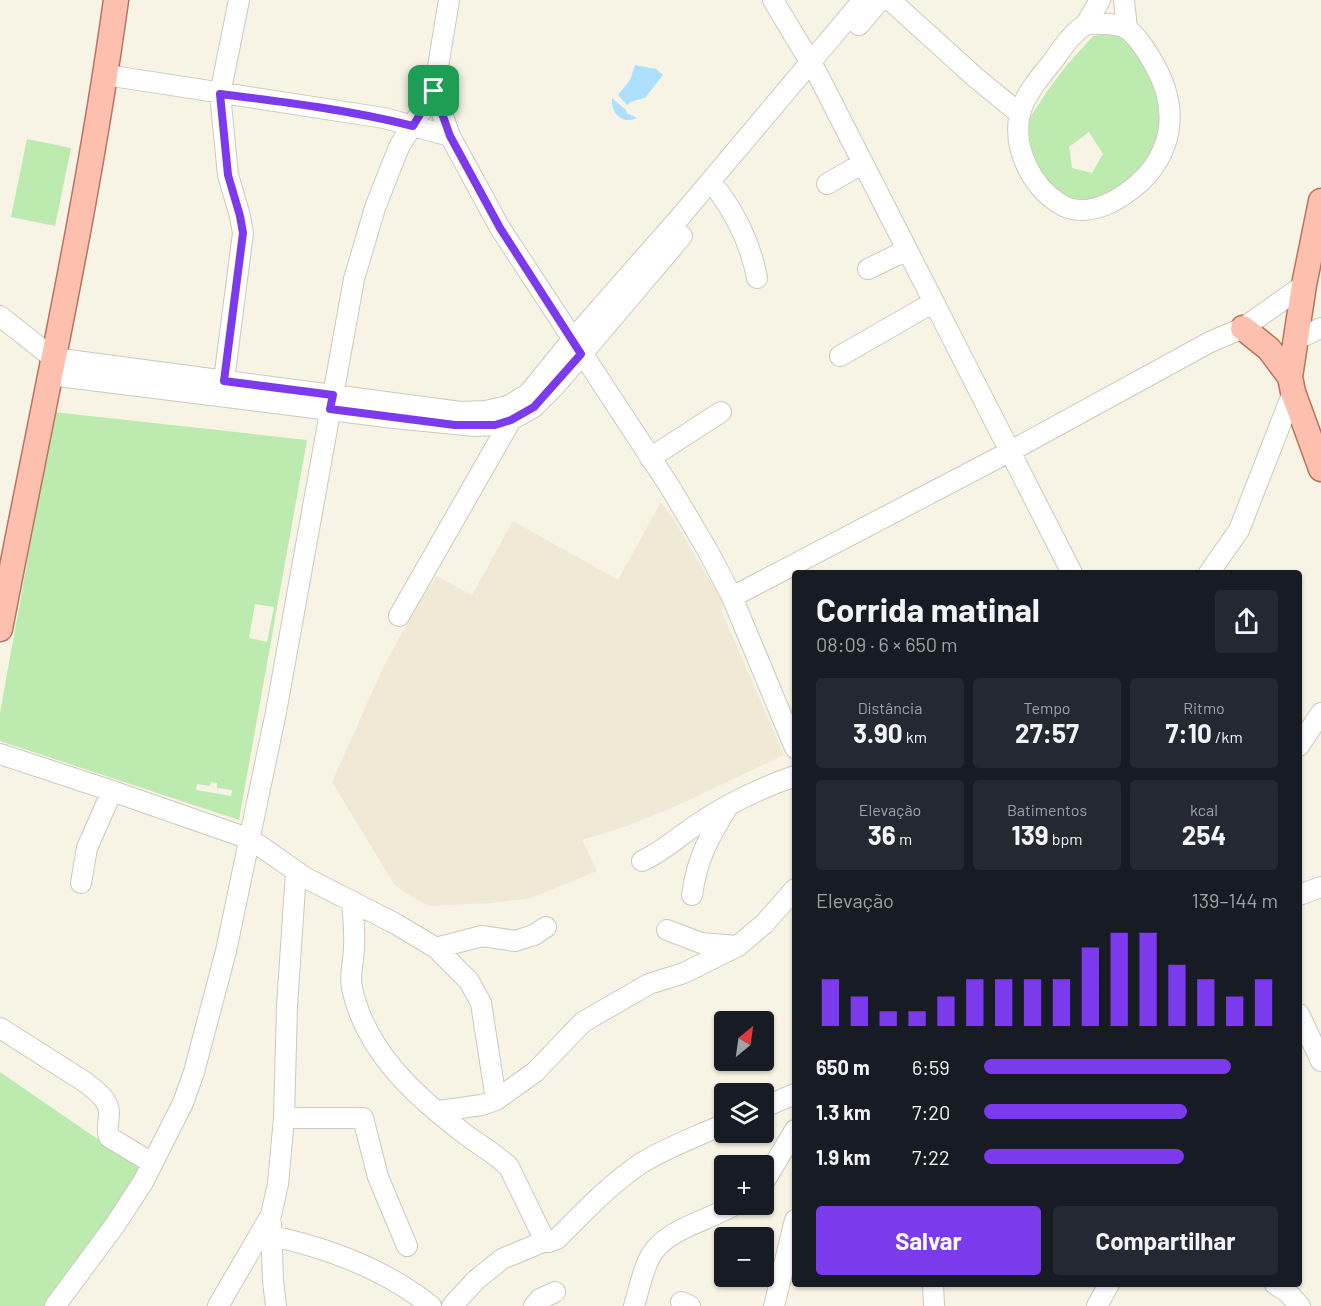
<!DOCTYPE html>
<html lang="pt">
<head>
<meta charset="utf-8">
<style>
  :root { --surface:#171b24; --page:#242831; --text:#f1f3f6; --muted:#9ea1a6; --accent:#7c3aed }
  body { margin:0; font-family:Barlow,sans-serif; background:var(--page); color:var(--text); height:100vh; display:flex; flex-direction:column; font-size:22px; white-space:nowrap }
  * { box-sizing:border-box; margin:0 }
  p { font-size:20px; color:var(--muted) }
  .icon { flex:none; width:33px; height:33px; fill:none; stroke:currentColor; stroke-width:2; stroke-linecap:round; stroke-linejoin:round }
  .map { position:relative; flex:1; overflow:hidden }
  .details { position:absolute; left:792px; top:570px; width:510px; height:717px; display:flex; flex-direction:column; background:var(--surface); border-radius:6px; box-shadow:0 2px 4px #0004 }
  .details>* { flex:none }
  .needle { width:39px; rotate:29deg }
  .fabs { position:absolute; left:714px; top:1011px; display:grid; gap:12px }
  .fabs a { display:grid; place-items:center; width:60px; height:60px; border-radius:6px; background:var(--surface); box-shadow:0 2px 4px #0004; font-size:30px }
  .pin { position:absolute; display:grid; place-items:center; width:51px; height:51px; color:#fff; margin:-26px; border-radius:12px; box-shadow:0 3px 9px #0006 }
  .round { display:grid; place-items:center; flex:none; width:63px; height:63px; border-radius:6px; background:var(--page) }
  .summary { display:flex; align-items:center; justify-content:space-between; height:102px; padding:0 24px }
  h1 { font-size:33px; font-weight:700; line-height:45px }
  .figures { display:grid; grid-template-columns:repeat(3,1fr); gap:9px; height:102px; padding:6px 24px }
  .figures div { display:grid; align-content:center; border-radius:6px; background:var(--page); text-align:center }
  .figures b { font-size:26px; font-weight:700 }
  .figures small { font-size:16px; font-weight:400 }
  .figures p { font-size:16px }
  .chart { height:168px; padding:12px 24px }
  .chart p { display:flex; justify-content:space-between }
  .chart svg { width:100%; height:108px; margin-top:6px; stroke:var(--accent); stroke-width:6 }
  .cta { display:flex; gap:12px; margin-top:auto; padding:12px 24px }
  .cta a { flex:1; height:69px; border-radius:6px; background:var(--accent); color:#fff; font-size:24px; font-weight:700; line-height:69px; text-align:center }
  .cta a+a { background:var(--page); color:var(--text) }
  ul { padding:0 24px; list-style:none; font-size:20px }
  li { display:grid; grid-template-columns:96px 72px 1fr; align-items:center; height:45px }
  li i { height:15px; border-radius:8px; background:var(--accent) }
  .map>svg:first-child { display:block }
  .built { fill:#efe9d5 }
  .green { fill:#bdeaae; fill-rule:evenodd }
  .water { fill:#ade0fe }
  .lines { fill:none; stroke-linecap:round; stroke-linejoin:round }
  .minor-casing { stroke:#ccc9bb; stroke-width:22 }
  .major-casing { stroke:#b7745f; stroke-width:27 }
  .minor { stroke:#fff; stroke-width:20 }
  .major { stroke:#fdc0af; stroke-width:24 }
  .route-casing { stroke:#fff; stroke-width:12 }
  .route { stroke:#7c3aed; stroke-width:8 }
</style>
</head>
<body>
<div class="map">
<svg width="1321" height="1306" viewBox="0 0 1321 1306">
  <rect width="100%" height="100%" fill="#f7f4e6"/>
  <path class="built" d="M661 502 674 520 718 594 724 597 722 612 784 755 676 806 627 826 582 840 597 871 531 898 491 903 430 906 407 894 394 884 332 782 383 668 417 605 436 576 472 595 513 521 618 580Z"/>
  <path class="green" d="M1119 33 1135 46 1159 89 1162 129 1154 156 1112 196 1070 204 1034 170 1027 131 1031 116 1048 90 1066 66 1093 36ZM1089 132 1103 154 1092 173 1072 168 1069 147Z
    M27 139 71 148 55 226 11 217Z
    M54 412 307 440 239 820 0 741V713ZM255 604 274 607 267 642 249 638ZM211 782 217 783V788L232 790 231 796 196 790 197 784 210 786Z
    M0 1072 141 1169 50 1306H0Z"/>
  <path class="water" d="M635 65 656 69 663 75 645 98 633 101 627 105 618 95 630 80Z
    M612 98 626 110 627 113 637 118C621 125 611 113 612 98Z"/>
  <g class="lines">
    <g class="minor-casing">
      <path id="minor" d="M773 0 818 75 1072 573
        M890 0 975 77 1020 114
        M1124 0 1127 29
        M1086 24C1098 24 1116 22 1127 29 1136 34 1149 55 1154 64 1186 120 1167 172 1112 202 1096 210 1076 214 1060 204 1032 187 1012 148 1020 114 1024 95 1041 76 1053 61 1063 47 1072 33 1086 24Z
        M1086 24 1100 0
        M859 25 880 0
        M106 75 384 118 450 136
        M434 91 450 136 500 228 670 487 708 551 732 597 795 748
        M827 184 863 163
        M719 192C738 218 751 246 757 278
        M868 269 907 250
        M0 316 53 358 461 412 486 411 508 406 528 394 572 340 681 216 863 0
        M1295 340 1321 328
        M840 356 934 302
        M50 375 394 418 475 426 494 425 511 420 534 407 555 386 682 236
        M224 380 243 233 240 216 228 175 220 94 239 0
        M650 458 721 412
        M1209 573 1239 530 1293 392
        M732 597 1009 452 1210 342 1243 328 1304 285
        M399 616 511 420
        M1299 746 1321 713
        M0 754 112 791 250 839 306 878 396 924 436 948 469 981 481 1003 496 1100
        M642 861C662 852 677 838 696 825 726 805 760 788 795 776
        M81 883 87 848 112 791
        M692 895C697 859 708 839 727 808
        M1299 895 1321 887
        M352 901C353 916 355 932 354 947 354 960 349 975 352 988 365 1050 413 1094 461 1131 477 1144 495 1153 509 1167L545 1241
        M667 930 701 943 738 946
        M436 948 482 936 515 941 534 935 546 927
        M1299 1014 1321 1061
        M0 1028 85 1082C95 1090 109 1099 109 1113 109 1122 106 1128 109 1137L152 1163
        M764 1107 795 1094
        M439 1111 482 1105 496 1100 535 1072 583 1022 649 984 684 973 738 946 764 924 795 889
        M284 1118H363L378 1177 407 1246
        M764 1182 795 1130
        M271 1223 273 1281 276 1306
        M272 1236C328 1248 386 1270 431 1306
        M933 1284 934 1306
        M1275 1284 1286 1291 1300 1306
        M681 1302 690 1306
        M55 1306 115 1225 143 1182 183 1103 194 1072 226 951 276 712 354 279 375 208 391 167 400 145 434 91 449 0
        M218 1306 271 1215 278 1184 284 1118 287 1006 296 872
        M452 1306 476 1280 502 1259 545 1241 548 1242 557 1239C583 1213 609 1185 640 1164 667 1147 696 1137 724 1124
        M534 1306 540 1299 555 1292
        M634 1306C639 1290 642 1272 650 1257 664 1229 711 1220 736 1204
        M774 1306 795 1220
        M1097 1306 1109 1284"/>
    </g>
    <g class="major-casing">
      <path id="major" d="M1321 201 1304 285 1290 377 1293 392 1321 469
        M1243 328 1269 349 1290 377
        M0 629C40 419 87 211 116 0"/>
    </g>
    <use href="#minor" class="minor"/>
    <use href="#major" class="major"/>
  </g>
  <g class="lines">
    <g class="route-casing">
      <path id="route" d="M434 91 450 136 500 228 581 354 534 407 511 420 495 425H455L330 409 333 395 224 381 243 233 240 216 228 175 220 94C285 102 350 110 413 126Z"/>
    </g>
    <use href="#route" class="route"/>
  </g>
</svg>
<div class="fabs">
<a><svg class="needle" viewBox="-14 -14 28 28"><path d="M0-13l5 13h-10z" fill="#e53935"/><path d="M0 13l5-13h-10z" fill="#9ea1a6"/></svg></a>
<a><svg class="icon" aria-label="layers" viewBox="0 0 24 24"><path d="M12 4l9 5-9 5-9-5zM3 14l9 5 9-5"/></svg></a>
<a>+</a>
<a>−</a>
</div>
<div class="pin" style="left:434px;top:91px;background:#1e9e55"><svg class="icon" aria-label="arrive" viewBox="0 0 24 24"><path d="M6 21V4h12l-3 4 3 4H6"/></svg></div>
<section class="details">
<div class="summary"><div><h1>Corrida matinal</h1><p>08:09 · 6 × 650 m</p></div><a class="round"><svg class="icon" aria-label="share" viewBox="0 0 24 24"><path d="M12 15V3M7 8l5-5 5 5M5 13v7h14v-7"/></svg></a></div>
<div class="figures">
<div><p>Distância</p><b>3.90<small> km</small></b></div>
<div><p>Tempo</p><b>27:57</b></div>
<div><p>Ritmo</p><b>7:10<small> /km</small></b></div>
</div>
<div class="figures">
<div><p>Elevação</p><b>36<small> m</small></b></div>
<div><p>Batimentos</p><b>139<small> bpm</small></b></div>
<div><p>kcal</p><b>254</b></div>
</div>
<div class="chart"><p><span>Elevação</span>139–144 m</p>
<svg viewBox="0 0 160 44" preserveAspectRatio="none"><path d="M5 44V25M15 44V32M25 44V38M35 44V38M45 44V32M55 44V25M65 44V25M75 44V25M85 44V25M95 44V12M105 44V6M115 44V6M125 44V19M135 44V25M145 44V32M155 44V25"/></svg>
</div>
<ul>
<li><b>650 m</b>6:59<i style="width:84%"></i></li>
<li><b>1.3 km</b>7:20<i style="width:69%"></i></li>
<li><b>1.9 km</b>7:22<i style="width:68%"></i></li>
</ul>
<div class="cta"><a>Salvar</a><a>Compartilhar</a></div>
</section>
</div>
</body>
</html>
